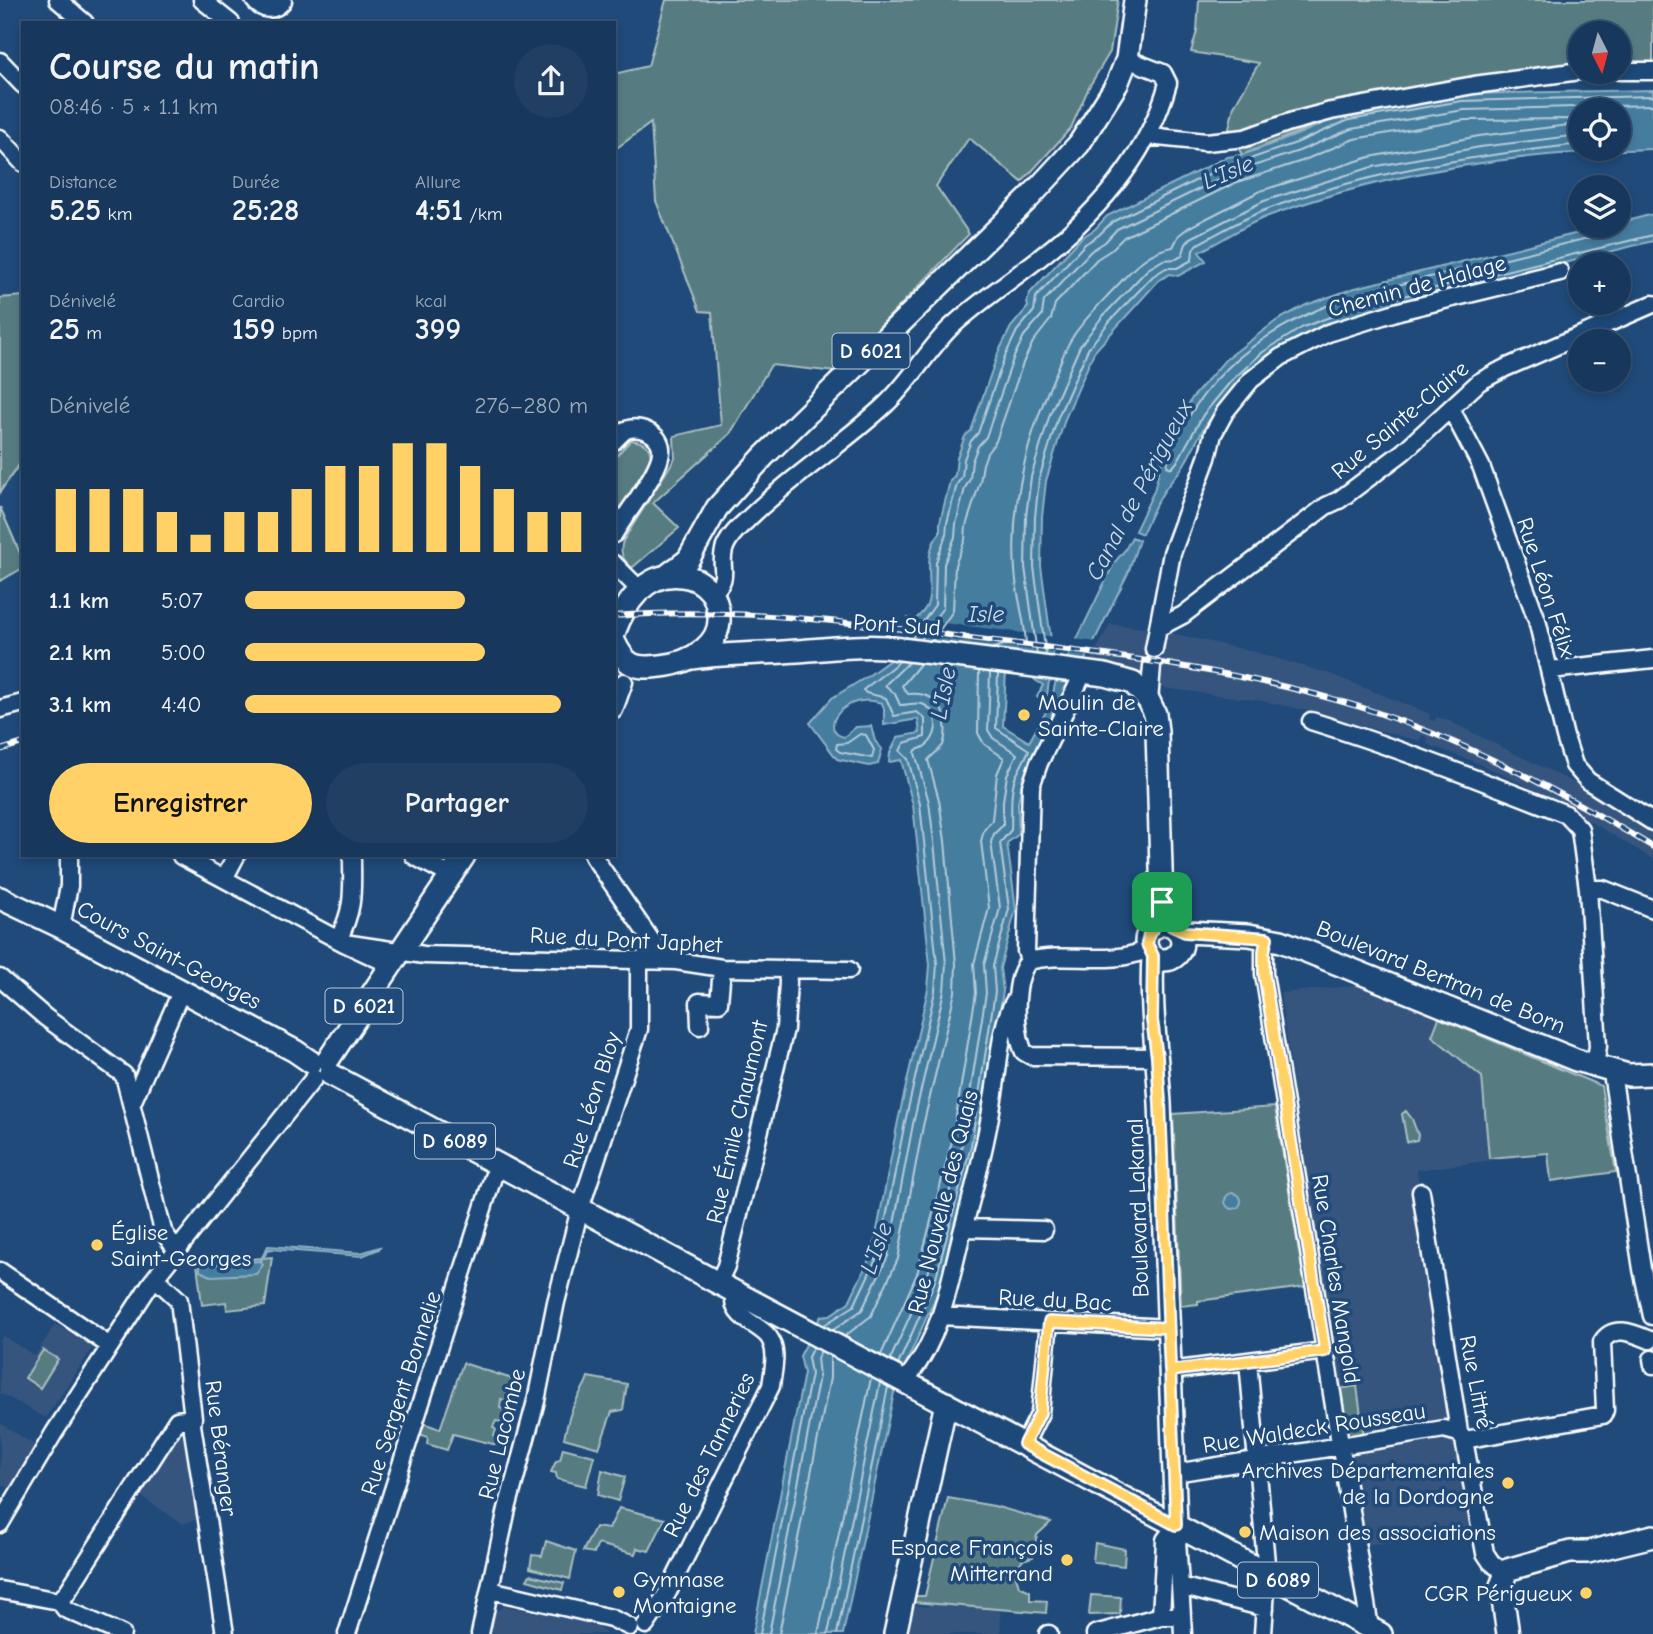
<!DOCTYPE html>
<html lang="fr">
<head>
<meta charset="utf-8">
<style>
  :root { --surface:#17385c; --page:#203f62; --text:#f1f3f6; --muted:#9eacbb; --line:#365272; --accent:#ffd166 }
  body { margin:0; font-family:"Comic Neue",sans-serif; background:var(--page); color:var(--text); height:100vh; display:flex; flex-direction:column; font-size:26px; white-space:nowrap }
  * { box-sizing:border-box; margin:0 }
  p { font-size:23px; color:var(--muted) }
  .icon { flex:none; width:38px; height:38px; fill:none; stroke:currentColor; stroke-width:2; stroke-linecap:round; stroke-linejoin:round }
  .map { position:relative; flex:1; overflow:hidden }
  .drawer { position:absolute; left:21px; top:21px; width:595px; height:836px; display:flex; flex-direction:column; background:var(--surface); border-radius:0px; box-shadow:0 4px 10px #0003,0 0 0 2px var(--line) }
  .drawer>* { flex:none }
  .needle { width:46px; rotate:174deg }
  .tools { position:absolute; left:1568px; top:21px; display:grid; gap:14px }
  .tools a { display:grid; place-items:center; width:63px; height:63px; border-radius:50%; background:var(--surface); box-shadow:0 4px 10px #0003,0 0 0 2px var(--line); font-size:35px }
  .pin { position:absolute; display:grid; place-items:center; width:60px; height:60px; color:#fff; margin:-30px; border-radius:14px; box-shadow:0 4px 10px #0006 }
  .round { display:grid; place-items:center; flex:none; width:74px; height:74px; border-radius:37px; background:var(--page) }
  .overview { display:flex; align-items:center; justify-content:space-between; height:119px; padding:0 28px }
  h1 { font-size:38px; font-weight:800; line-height:52px }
  .stats { display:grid; grid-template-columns:repeat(3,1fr); gap:10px; height:119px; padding:7px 28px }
  .stats div { display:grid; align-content:center }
  .stats b { font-size:30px; font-weight:800 }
  .stats small { font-size:19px; font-weight:400 }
  .stats p { font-size:19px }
  .chart { height:196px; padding:14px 28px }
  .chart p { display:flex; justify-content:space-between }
  .chart svg { width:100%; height:126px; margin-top:7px; stroke:var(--accent); stroke-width:6 }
  .primary-button { display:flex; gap:14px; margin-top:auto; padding:14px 28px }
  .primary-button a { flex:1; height:80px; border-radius:42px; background:var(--accent); color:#111; font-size:28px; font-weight:800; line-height:80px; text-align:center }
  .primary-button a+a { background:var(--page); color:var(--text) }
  ul { padding:0 28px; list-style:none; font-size:23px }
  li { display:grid; grid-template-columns:112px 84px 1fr; align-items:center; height:52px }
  li i { height:18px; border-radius:9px; background:var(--accent) }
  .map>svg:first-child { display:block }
  .built { fill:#35557f }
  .green { fill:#577c82; stroke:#abbec0; stroke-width:2; fill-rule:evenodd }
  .water { fill:#457d9f; stroke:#8fb1c5; stroke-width:2; fill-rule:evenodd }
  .pier { fill:#1f4a7a }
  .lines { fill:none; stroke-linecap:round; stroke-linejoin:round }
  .shore { stroke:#b5cbd9; stroke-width:2 }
  .minor-casing { stroke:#fff; stroke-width:21 }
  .major-casing { stroke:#fff; stroke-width:26 }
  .minor { stroke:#1f4a7a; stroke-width:16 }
  .major { stroke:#1f4a7a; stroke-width:21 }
  .rail-casing { stroke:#fff; stroke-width:6 }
  .rail { stroke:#1f4a7a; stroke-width:3.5; stroke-dasharray:10; stroke-linecap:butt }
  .route-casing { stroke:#fff; stroke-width:14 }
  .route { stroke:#ffd166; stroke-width:9 }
  .poi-dot { fill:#ffd166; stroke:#1f4a7a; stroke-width:2.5 }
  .labels { text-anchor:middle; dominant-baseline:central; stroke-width:7; stroke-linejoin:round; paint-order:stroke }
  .shield { fill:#1f4a7a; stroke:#bcc9d7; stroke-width:2 }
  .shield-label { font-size:21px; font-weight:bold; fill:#fff }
  .street-label { font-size:23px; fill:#fff; stroke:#1f4a7a }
  .poi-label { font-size:23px; fill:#fff; stroke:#1f4a7a; text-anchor:start }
  .water-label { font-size:24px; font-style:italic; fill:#d0dee7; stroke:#1f4a7a }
</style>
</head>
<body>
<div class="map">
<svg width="1653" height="1634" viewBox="0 0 1653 1634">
  <rect width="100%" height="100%" fill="#1f4a7a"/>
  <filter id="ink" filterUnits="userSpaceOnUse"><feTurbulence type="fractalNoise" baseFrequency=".0143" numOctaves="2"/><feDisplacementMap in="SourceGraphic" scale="14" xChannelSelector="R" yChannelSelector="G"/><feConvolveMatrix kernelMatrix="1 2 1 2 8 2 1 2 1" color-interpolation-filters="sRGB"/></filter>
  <g filter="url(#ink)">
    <path class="built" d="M1110 624 1151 629 1161 641 1171 633 1255 652 1330 674 1430 714 1429 719 1434 721 1437 717 1447 720 1599 795 1653 828V859L1544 794 1480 764 1427 744 1428 738 1422 735 1419 741 1309 711 1263 701 1163 688 1156 676H1144L1123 669 1088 666Z
      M1362 985 1601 1086 1616 1172 1551 1181 1547 1153 1417 1170 1434 1315 1453 1417 1394 1426V1433L1347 1437 1280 993Z
      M55 1324 93 1347 46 1418 0 1393V1341L3 1336 35 1356Z
      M0 1423 39 1448 11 1491 0 1483Z
      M178 1434 190 1438 201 1518 183 1524 139 1495Z
      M1446 1438 1453 1440 1457 1446 1476 1541 1366 1544 1351 1454Z
      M929 1603 1000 1609 1001 1634H907L914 1605 928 1607Z
      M505 1606 586 1623 597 1627 607 1634H490L495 1612Z"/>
    <path class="green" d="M666 0H1118L1110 52 1089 87 1071 128 1022 182 969 138 936 186 969 234 836 372 771 365 730 434 653 503 679 528 632 568C623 560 619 553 623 541L675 458 674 436 721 425 712 312 700 311 656 201 651 123 614 150V74L648 66Z
      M1199 0H1653V75L1625 78 1581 77 1525 82 1343 114 1242 155 1229 128 1234 106 1259 63 1191 52 1197 31ZM1580 33H1619V72H1580Z
      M23 296V459L0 492V298Z
      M631 440C647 442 652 448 651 464L614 515V458Z
      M0 507 23 560V568L0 581Z
      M1439 1018 1601 1086 1616 1172 1551 1181 1548 1153 1489 1158 1482 1077 1432 1036Z
      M1275 1107 1305 1287 1198 1301V1304L1181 1306 1173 1114Z
      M1406 1111 1412 1119 1418 1135 1417 1140 1407 1142 1402 1114Z
      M272 1257 265 1306 227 1310 226 1302 202 1305 197 1264Z
      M43 1350 58 1359 40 1388 25 1378Z
      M463 1363 512 1379 506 1401 501 1399 500 1408 509 1412 506 1423 496 1421 493 1427 496 1430 494 1435 498 1440 497 1445 453 1434 447 1450 427 1444 428 1437 419 1434 423 1423 440 1429Z
      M588 1377 627 1384 623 1410 612 1412 599 1448 564 1438C567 1426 569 1414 575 1403 579 1394 585 1387 588 1377Z
      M1357 1386 1364 1437H1347L1339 1389Z
      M563 1448 594 1456 586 1486 557 1479 556 1473 551 1472 556 1461 560 1460Z
      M602 1470 625 1477 618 1501 598 1495Z
      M948 1498 994 1506 1051 1522 1037 1535 1033 1557 1022 1560 1015 1573 1019 1586 1030 1591V1600L1047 1601 1046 1613 913 1602 914 1596H925Z
      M619 1508 665 1519 649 1551 637 1548 635 1554 598 1544 594 1553 583 1551 595 1527 609 1529Z
      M546 1541 576 1551 570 1579 530 1568 532 1555 542 1556Z
      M1095 1543 1125 1549 1124 1566 1096 1563 1093 1561Z
      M530 1575 564 1583 562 1590 527 1580Z
      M1091 1595 1121 1597 1120 1614 1089 1615Z"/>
    <path class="water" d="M1653 90V149C1524 152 1393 170 1271 215 1246 224 1223 240 1199 252L1206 261 1178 276 1170 274 1158 281 1094 352 1065 419 1046 481 1042 517 1041 566 1053 654 1046 702 1037 697 1043 685 1035 680 1030 674 1006 671 1003 726 1029 742 1051 703 1055 684 1114 563 1125 550 1132 537 1139 540 1128 573 1069 692 1058 706 1034 756 1026 777H1023L1018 803 1019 834 1007 843 1016 909 1000 968 1003 991 978 1147 942 1283 895 1388 843 1634H753L804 1373 800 1356 821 1316 830 1315 849 1302 873 1251 898 1121 928 989 930 965 913 805 901 760 889 762 890 753 898 737 920 733 918 719 884 725V709L882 703C844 690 817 731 844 737L856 727 871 726 875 741 882 749 878 764 869 766 837 759 810 723 832 698 868 676 894 657 907 635 908 618 916 619C920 615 925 610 927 605 935 586 920 555 940 533V522L950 481 955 475 957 458 965 436 971 431 998 353 1011 327 1028 307 1027 302 1030 293 1081 238 1095 229 1107 216 1227 157 1242 155 1294 136 1347 113 1462 94ZM1580 110H1619V149H1580Z
      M1653 214V241L1356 315C1295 334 1246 366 1210 419 1199 433 1193 451 1183 466 1177 476 1167 485 1161 496 1153 508 1148 522 1142 534L1135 531 1154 491 1165 446 1192 398 1225 360 1276 321 1306 305 1355 288 1607 226H1619V223Z
      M1225 1201a8 8 0 1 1 16 0a8 8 0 1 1-16 0Z
      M268 1246 361 1253 380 1247 379 1249 362 1256 269 1249 261 1261 263 1265 256 1274 211 1276 200 1271V1265L260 1261Z"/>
    <path class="pier" d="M904 618 1056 637 1057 653 903 634Z
      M1073 639 1098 642 1090 657 1065 654Z"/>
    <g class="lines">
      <path class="shore" d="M1602 226 1601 232 1596 236 1357 295C1288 317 1226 354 1188 418 1179 432 1169 449 1167 466L1172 468 1177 462 1203 415 1231 381 1263 352 1303 327 1354 308 1653 235
        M913 638 915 627 922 623 935 605 936 562 946 535 947 523 957 484 962 477 964 459 971 441 978 433 1005 356 1017 331 1034 311 1036 297 1085 244 1099 235 1112 222 1229 164 1244 161 1296 143 1349 120 1462 101 1653 96
        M922 639 923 633 943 608 944 564 955 537 956 524 965 488 970 479 972 461 978 446 986 437 1013 359 1024 336 1042 315 1044 301 1091 251 1105 242 1117 229 1232 173 1299 151 1351 129 1464 110 1653 105
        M932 641 953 611 955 565 965 540 966 526 980 482 983 464 987 453 996 441 1023 363 1033 342 1051 319 1055 304 1097 259 1111 250 1124 237 1235 183 1302 161 1354 139 1465 120 1579 119 1577 124 1479 136 1370 157 1260 191 1188 228 1179 235 1173 247C1145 251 1129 274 1110 293 1097 307 1082 322 1072 338 1064 350 1060 365 1054 377 1027 438 1010 502 1015 570 1016 595 1025 619 1026 644L1023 646 1004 645 993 648
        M1037 654 1025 567 1026 516 1031 477 1050 414 1080 346 1102 317 1148 269 1163 260 1176 259 1182 256 1186 244 1191 238 1264 201 1372 167 1480 147 1580 135
        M1046 655 1034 567 1035 517 1039 479 1058 417 1088 349 1109 322 1153 276 1166 268H1177L1192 260 1193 250 1196 245C1219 233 1243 218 1268 209 1368 171 1474 156 1580 144
        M860 734 866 735 874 750 872 758 840 752 836 749 837 744 847 743Z
        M824 1325 854 1306 879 1253 905 1122 935 991 937 964 920 804 908 759 900 751 904 743 925 737V719L917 712 894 716 886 698 866 693 863 690 900 661
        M833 1330 862 1310 888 1256 913 1124 944 991 946 964 934 842 929 802 915 753 916 750C941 744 942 711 922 704 916 702 907 705 900 705L895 694 885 685 909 662
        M845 1336 871 1316 898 1259 923 1126 955 992 956 964 945 841 939 800 928 760C932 755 939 751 943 745 946 738 946 731 945 723 943 701 929 692 908 694L902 686 920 664
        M881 1355 917 1274 952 1141 976 993 974 964 989 908 981 841 984 830 992 820 997 774 1004 758 984 744 978 733 979 671
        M890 1360 927 1278 962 1144 986 993 984 965 1000 908 991 842 994 834 1003 825V801L1007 775 1017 754 993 738 988 730 990 673
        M898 1365 935 1281 971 1146 995 992 993 966 1009 909 1000 843 1011 830C1012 815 1009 787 1017 774 1021 766 1025 759 1029 750L996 728 998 674
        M760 1634 811 1374 808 1357 813 1347
        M769 1634 819 1376 817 1358 821 1351
        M779 1634 830 1378V1356
        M818 1634 871 1378
        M828 1634 880 1383
        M837 1634 888 1387"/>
      <g class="minor-casing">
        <path id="minor" d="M58 0 85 23
          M202 0 231 23
          M254 0C262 11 274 12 283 1
          M0 61 23 85
          M1619 71H1653
          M1148 136 1206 142 1245 138 1290 122 1331 111 1474 85 1580 71
          M0 138 23 163
          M1451 409 1481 466 1537 620 1565 737 1574 765 1588 781 1653 822
          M614 441C617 438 622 432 626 430 639 425 659 433 661 448 664 468 625 514 614 534
          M614 564 639 589
          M712 593C731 577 719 570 724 550 727 539 738 528 746 521 789 478 841 446 885 405 910 382 927 351 950 328 979 301 1012 280 1042 256 1099 211 1149 153 1168 83L1163 73 1127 59
          M1160 627 1183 615 1326 506 1339 500 1403 452 1479 382 1505 368 1653 304
          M1154 649 1172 553 1207 458 1213 434 1225 412 1251 380 1281 357 1328 333 1399 311 1560 272
          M1550 670 1653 659
          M1149 701 1152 666
          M0 709 23 703
          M614 710 624 682
          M1311 721C1398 748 1482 781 1566 814L1580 829 1588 889 1598 1046 1595 1067
          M181 856 344 943
          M414 856 451 876
          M593 856 651 940 661 952 674 960
          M224 879 236 856
          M1588 889H1603L1653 909
          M61 927 69 886V856
          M1267 938 1264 951V974L1370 1628
          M338 940C355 907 352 892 352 856
          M1148 949C1110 967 1068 951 1029 961 1013 977 1014 1032 1024 1052L1031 1056 1157 1057
          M1029 961 1026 951 1031 786 1039 763 1079 682
          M391 965 344 943 424 955 676 961 722 968 849 970
          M0 978 45 1017 124 1075 163 1231 177 1251
          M700 1026 699 1002 719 1003 722 968
          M1612 1073 1642 1269 1652 1316
          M132 1103 181 992
          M1421 1192 1458 1425 1459 1433 1464 1440 1485 1553 1491 1562 1504 1573
          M964 1228 1044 1230
          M0 1271 110 1346
          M155 1278 179 1300 193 1418 192 1425 225 1634
          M718 1283 726 1266 785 1029 788 982 787 969
          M940 1316 1168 1328
          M1652 1359 1653 1365
          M1248 1361 1267 1574 1263 1634
          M1170 1371 1325 1351
          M911 1373C943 1333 950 1277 963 1229 975 1186 986 1144 993 1099 999 1069 999 1022 1017 997
          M1464 1440 1603 1415 1605 1410 1602 1342C1613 1324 1633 1333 1650 1340
          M1024 1445 1040 1413 1049 1322
          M1175 1473 1444 1429 1459 1433
          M0 1524 54 1433 151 1283 314 1078
          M1180 1586 1265 1608
          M0 1590 59 1601 65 1609 122 1634
          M490 1590 611 1618 630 1627
          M59 1601 66 1594 177 1420 193 1418
          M1161 1616 1165 1540 1176 1525
          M1182 1616 1183 1634
          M646 1625 668 1592 771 1386C773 1370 779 1350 768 1336 758 1324 734 1318 734 1300L737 1293
          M347 1634 493 1177 500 1165
          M480 1634 507 1509 536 1401 556 1302 580 1209 639 1029V961
          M1048 1634H1049
          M1095 1634 1161 1616H1182L1176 1525"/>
      </g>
      <g class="major-casing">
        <path id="major" d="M669 574 688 560 717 508 764 456 1029 198 1079 144 1117 84 1127 59 1135 0
          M614 633C625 603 646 571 682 576 693 577 702 582 709 590 715 596 716 602 718 610 726 644 690 663 661 666 651 667 639 669 630 663 622 658 618 650 614 641
          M693 658C728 653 762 654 797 651 827 649 855 645 885 647L1105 675 1133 683 1149 701 1155 714 1157 731 1162 902 1156 927
          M0 898 61 927 295 1051 311 1062
          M1146 942a18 18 0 1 1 36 0a18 18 0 1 1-36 0Z
          M1176 929 1185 932 1249 935 1281 941 1576 1060 1628 1075 1653 1074
          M1153 956C1150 1006 1157 1053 1160 1103L1176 1525
          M328 1060 464 856
          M330 1074 718 1283 1381 1634
          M895 1634 946 1403
          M1508 1634 1501 1586 1507 1570 1570 1552H1588L1653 1536"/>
      </g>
      <use href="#minor" class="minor"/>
      <use href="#major" class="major"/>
      <g class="rail-casing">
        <path id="rail" d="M614 616C734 607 852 622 971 638 1102 654 1233 668 1360 707 1464 740 1560 791 1653 847
          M0 750 23 743"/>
      </g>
      <use href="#rail" class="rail"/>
    </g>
  </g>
  <g class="lines" filter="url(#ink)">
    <g class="route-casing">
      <path id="route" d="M1162 902 1158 922 1149 934 1147 944 1153 956 1152 1020 1157 1057 1160 1103 1176 1525 1024 1444 1040 1413 1049 1322 1168 1328 1170 1371 1325 1351 1264 974V951L1267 938 1185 932 1172 926 1162 902"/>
    </g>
    <use href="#route" class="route"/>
  </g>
  <g class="poi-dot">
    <circle cx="1024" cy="715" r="7"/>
    <circle cx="97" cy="1245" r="7"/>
    <circle cx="1508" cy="1483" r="7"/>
    <circle cx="1245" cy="1532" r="7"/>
    <circle cx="1067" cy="1560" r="7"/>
    <circle cx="619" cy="1592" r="7"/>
    <circle cx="1586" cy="1593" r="7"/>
  </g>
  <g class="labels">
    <g class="shield">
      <rect x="832.5" y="333.5" width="77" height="35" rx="5"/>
      <rect x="325.5" y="988.5" width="77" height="35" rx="5"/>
      <rect x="415" y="1123.5" width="80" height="35" rx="5"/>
      <rect x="1238" y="1562.5" width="80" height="35" rx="5"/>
    </g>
    <g class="shield-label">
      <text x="871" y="351">D 6021</text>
      <text x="364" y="1006">D 6021</text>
      <text x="455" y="1141">D 6089</text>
      <text x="1278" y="1580">D 6089</text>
    </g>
    <g class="street-label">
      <text transform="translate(1417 286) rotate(-15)">Chemin de Halage</text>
      <text transform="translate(1400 420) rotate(-40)">Rue Sainte-Claire</text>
      <text transform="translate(1546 587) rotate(72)">Rue Léon Félix</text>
      <text transform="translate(897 625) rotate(4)">Pont Sud</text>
      <text transform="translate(626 940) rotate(3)">Rue du Pont Japhet</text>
      <text transform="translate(169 955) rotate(28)">Cours Saint-Georges</text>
      <text transform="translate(1441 977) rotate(22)">Boulevard Bertran de Born</text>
      <text transform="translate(592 1100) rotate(-72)">Rue Léon Bloy</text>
      <text transform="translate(737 1122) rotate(-77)">Rue Émile Chaumont</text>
      <text transform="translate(943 1202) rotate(-76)">Rue Nouvelle des Quais</text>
      <text transform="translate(1138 1208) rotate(-92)">Boulevard Lakanal</text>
      <text transform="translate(1336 1279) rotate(81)">Rue Charles Mangold</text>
      <text transform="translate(1055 1300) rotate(3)">Rue du Bac</text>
      <text transform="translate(1476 1382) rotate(79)">Rue Littré</text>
      <text transform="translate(401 1393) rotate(-72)">Rue Sergent Bonnelie</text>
      <text transform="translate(1314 1428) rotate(-9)">Rue Waldeck Rousseau</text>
      <text transform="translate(502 1434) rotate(-76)">Rue Lacombe</text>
      <text transform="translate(221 1448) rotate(83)">Rue Béranger</text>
      <text transform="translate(709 1455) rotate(-64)">Rue des Tanneries</text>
    </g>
    <g class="poi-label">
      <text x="1038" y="702">Moulin de<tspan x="1038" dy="26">Sainte-Claire</tspan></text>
      <text x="111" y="1232">Église<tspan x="111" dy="26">Saint-Georges</tspan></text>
      <text x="1494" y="1470" text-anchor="end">Archives Départementales<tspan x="1494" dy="26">de la Dordogne</tspan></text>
      <text x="1259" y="1532">Maison des associations</text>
      <text x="1053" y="1547" text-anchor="end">Espace François<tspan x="1053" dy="26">Mitterrand</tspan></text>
      <text x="633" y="1579">Gymnase<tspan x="633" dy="26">Montaigne</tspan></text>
      <text x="1572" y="1593" text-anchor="end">CGR Périgueux</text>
    </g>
    <g class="water-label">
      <text transform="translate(1228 172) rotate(-23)">L'Isle</text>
      <text transform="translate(1139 490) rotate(-62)">Canal de Périgueux</text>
      <text x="986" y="614">Isle</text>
      <text transform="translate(943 693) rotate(-79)">L'Isle</text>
      <text transform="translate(876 1248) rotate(-70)">L'Isle</text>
    </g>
  </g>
</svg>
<div class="tools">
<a><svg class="needle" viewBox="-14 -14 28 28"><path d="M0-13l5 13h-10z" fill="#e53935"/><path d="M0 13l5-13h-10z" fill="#9eacbb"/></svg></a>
<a><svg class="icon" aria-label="locate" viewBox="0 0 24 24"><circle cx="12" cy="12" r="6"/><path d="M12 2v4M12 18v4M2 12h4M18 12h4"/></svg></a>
<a><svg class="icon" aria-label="layers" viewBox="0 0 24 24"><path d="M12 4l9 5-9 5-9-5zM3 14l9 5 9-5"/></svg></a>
<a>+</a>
<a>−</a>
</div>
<div class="pin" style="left:1162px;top:902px;background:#1e9e55"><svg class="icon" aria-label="arrive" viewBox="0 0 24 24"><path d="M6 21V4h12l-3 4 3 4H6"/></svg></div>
<section class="drawer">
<div class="overview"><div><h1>Course du matin</h1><p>08:46 · 5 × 1.1 km</p></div><a class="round"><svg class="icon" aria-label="share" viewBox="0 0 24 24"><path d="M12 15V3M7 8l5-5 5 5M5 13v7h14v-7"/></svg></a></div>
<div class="stats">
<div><p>Distance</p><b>5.25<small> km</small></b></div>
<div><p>Durée</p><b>25:28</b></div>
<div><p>Allure</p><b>4:51<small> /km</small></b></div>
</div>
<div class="stats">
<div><p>Dénivelé</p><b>25<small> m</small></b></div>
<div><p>Cardio</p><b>159<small> bpm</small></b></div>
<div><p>kcal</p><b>399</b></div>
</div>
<div class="chart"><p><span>Dénivelé</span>276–280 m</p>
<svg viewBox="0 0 160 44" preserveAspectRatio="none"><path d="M5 44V22M15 44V22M25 44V22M35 44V30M45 44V38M55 44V30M65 44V30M75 44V22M85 44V14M95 44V14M105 44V6M115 44V6M125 44V14M135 44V22M145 44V30M155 44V30"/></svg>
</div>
<ul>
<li><b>1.1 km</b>5:07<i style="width:64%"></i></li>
<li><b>2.1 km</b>5:00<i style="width:70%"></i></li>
<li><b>3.1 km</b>4:40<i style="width:92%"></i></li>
</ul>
<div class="primary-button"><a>Enregistrer</a><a>Partager</a></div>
</section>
</div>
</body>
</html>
